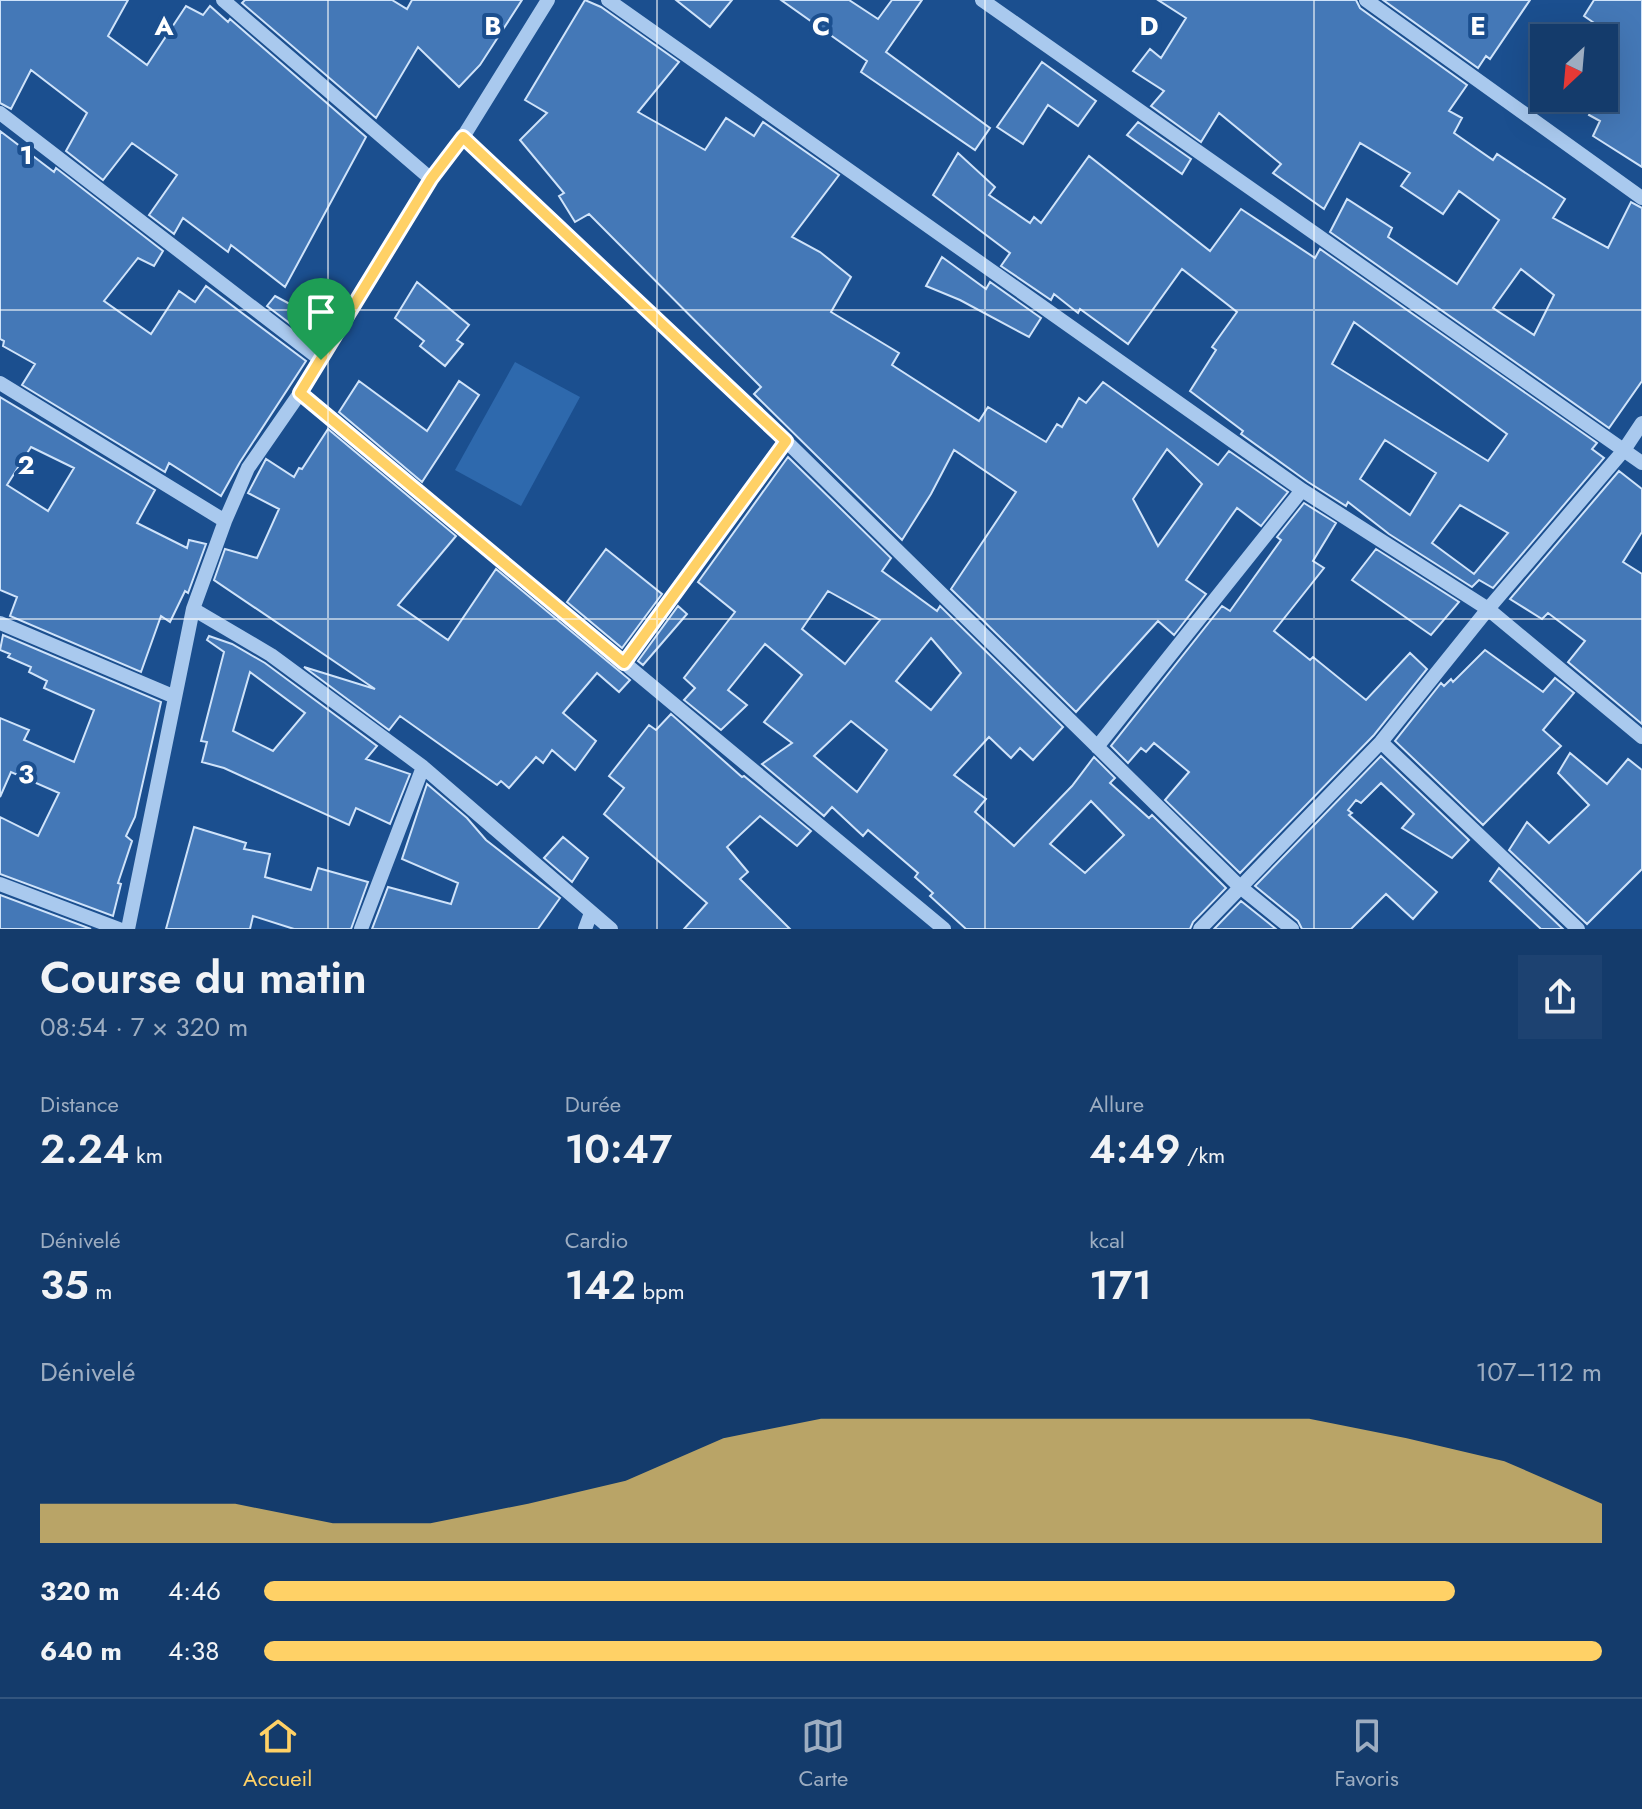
<!DOCTYPE html>
<html lang="fr">
<head>
<meta charset="utf-8">
<style>
  :root { --surface:#143b6b; --page:#1d4271; --text:#f1f3f6; --muted:#9dadc1; --line:#33557e; --accent:#ffd166 }
  body { margin:0; font-family:Jost,sans-serif; background:var(--page); color:var(--text); height:100vh; display:flex; flex-direction:column; font-size:30px; white-space:nowrap }
  * { box-sizing:border-box; margin:0 }
  p { font-size:26px; color:var(--muted) }
  .icon { flex:none; width:44px; height:44px; fill:none; stroke:currentColor; stroke-width:2; stroke-linecap:round; stroke-linejoin:round }
  .map { position:relative; height:929px; overflow:hidden }
  .details { display:flex; flex-direction:column; background:var(--surface); flex:1 }
  .details>* { flex:none }
  .needle { width:52px; rotate:206deg }
  .controls { position:absolute; left:1530px; top:24px; display:grid; gap:16px }
  .controls a { display:grid; place-items:center; width:88px; height:88px; border-radius:0px; background:var(--surface); box-shadow:0 8px 32px #0002,0 0 0 2px var(--line); font-size:40px }
  .pin { position:absolute; display:grid; place-items:center; width:68px; height:68px; color:#fff; margin:-82px -34px; border-radius:50% 50% 50% 0; rotate:-45deg; box-shadow:0 0 8px #0007 }
  .pin .icon { rotate:45deg }
  .round { display:grid; place-items:center; flex:none; width:84px; height:84px; border-radius:0px; background:var(--page) }
  .summary { display:flex; align-items:center; justify-content:space-between; height:136px; padding:0 40px }
  h1 { font-size:44px; font-weight:600; line-height:60px }
  .metrics { display:grid; grid-template-columns:repeat(3,1fr); gap:12px; height:136px; padding:8px 40px }
  .metrics div { display:grid; align-content:center }
  .metrics b { font-size:40px; font-weight:600 }
  .metrics small { font-size:22px; font-weight:400 }
  .metrics p { font-size:22px }
  .chart { height:224px; padding:16px 40px }
  .chart p { display:flex; justify-content:space-between }
  .chart svg { width:100%; height:144px; margin-top:8px; fill:var(--accent); opacity:.7 }
  ul { padding:0 40px; list-style:none; font-size:26px }
  li { display:grid; grid-template-columns:128px 96px 1fr; align-items:center; height:60px }
  li i { height:20px; border-radius:10px; background:var(--accent) }
  .menu { display:flex; justify-content:space-around; align-items:center; height:112px; border-top:2px solid var(--line); background:var(--surface); font-size:22px; color:var(--muted) }
  .menu a { display:grid; justify-items:center; gap:4px }
  .menu .current { color:var(--accent) }
  .map>svg:first-child { display:block }
  .green { fill:#2e69ad }
  .building { fill:#4478b7; stroke:#cfe3fa; stroke-width:2; fill-rule:evenodd }
  .lines { fill:none; stroke-linecap:round; stroke-linejoin:round }
  .minor { stroke:#a9c9ee; stroke-width:14 }
  .route-casing { stroke:#fff; stroke-width:16 }
  .route { stroke:#ffd166; stroke-width:10 }
  .grid { fill:none; stroke:#fff; stroke-width:2; stroke-opacity:0.55 }
  .grid-label { font-size:26px; text-anchor:middle; font-weight:bold; fill:#fff; stroke:#1b4f8f; stroke-width:8; stroke-linejoin:round; paint-order:stroke }
</style>
</head>
<body>
<div class="map">
<svg width="1642" height="929" viewBox="0 0 1642 929">
  <rect width="100%" height="100%" fill="#1b4f8f"/>
  <path class="green" d="M515 362 580 397 521 506 455 470Z"/>
  <path class="building" d="M0 0H128L108 36 147 65 186 6 203 15 210 6 228 22 230 19 366 137 285 287 231 245 228 252 183 218 174 234 149 215 177 175 132 143 103 180 66 151 87 113 31 70 11 109 0 103Z
    M245 0H392L407 9 412 0H522L480 65 459 87 418 47 376 118 242 3Z
    M585 0 601 7 679 62 638 112 705 150 726 118 754 136 763 122 839 175 792 237 820 252 851 277 831 312 899 353 892 365 979 421 988 407 1046 442 1057 424 1062 427 1079 398 1086 403 1103 382 1218 465 1229 451 1288 492 1261 526 1237 508 1186 580 1206 594 1174 635 1158 621 1076 712 951 589 1016 492 954 450 931 494 902 540 754 394 761 387 589 214 575 222 559 196 564 193 520 140 547 113 525 100ZM1167 449 1202 484 1158 546 1133 499Z
    M676 0H732L710 27Z
    M781 0H849L878 19 892 0H922L886 52 990 128 975 150 861 72 867 61Z
    M1158 0H1356L1360 8 1467 85 1449 111 1462 118 1454 133 1493 160 1497 154 1565 199 1553 218 1608 248 1631 202 1642 208V381L1609 428 1330 232 1347 199 1392 228 1388 237 1457 284 1499 220 1459 191 1443 214 1401 186 1410 173 1360 143 1324 209 1273 173 1281 164 1219 113 1201 142 1151 106 1164 91 1133 71 1150 49 1161 58 1186 18ZM1521 269 1554 295 1534 335 1493 308Z
    M1383 0H1530L1490 59 1486 56 1478 68Z
    M1594 0H1642V167L1593 136 1600 121 1589 115 1599 98H1604V59L1616 38 1584 16Z
    M1042 62 1096 101 1078 126 1048 105 1023 144 997 127Z
    M1138 122 1191 159 1182 174 1127 135Z
    M0 131 54 172 56 168 163 251 154 266 138 258 104 301 151 334 179 291 195 302 206 286 306 361 240 462 221 496 169 463 165 472 22 385 35 364 3 346 4 341 0 339Z
    M958 153 995 187 989 195 1030 223 1034 217 1041 223 1089 156 1210 251 1241 209 1315 258 1320 249 1597 443 1592 449 1604 458 1493 588 1479 580 1472 587 1389 534 1348 502 1346 506 1308 482 1241 434 1243 431 1190 391 1216 350 1212 347 1237 312 1182 269 1128 344 1080 309 1078 313 1054 294 1051 300 1001 266 1010 253 933 195ZM1354 322 1507 434 1488 461 1332 364ZM1385 440 1436 473 1410 515 1360 479ZM1460 505 1508 533 1474 574 1432 543Z
    M942 257 986 289 990 282 1041 318 1029 337 960 300 926 286Z
    M417 282 469 325 457 340 463 344 445 366 420 346 424 341 395 318Z
    M275 296 303 311 292 325 267 306Z
    M359 381 427 431 459 381 479 395 422 482 339 412Z
    M0 397 155 490 137 523 187 548 189 540 206 544 188 593 185 591 170 622 161 616 141 672 10 616 17 597 0 590ZM31 447 74 468 48 511 7 485Z
    M328 429 456 536 398 605 448 640 496 569 630 680 619 692 597 673 563 713 596 741 575 770 552 750 543 763 536 757 509 788 501 781 497 785 400 716 389 730 304 667 375 689 214 580 225 549 257 558 279 509 248 493 266 459 294 477 299 468 302 469Z
    M788 457 891 558 882 571 937 611 940 606 1063 727 1033 760 1020 748 1011 758 989 737 954 775 986 799 975 812 1014 846 1072 786 1094 757 1115 778 1110 783 1149 818 1152 815 1226 888 1193 922 1190 929H966L930 896 933 893 915 877 918 873 868 830 863 836 832 807 824 816 762 764 792 743 764 722 802 675 765 644 728 690 747 705 721 730 684 700 695 688 684 678 735 612 698 582ZM828 591 880 620 845 664 802 629ZM931 638 961 673 931 710 896 681ZM851 721 887 750 857 792 814 756ZM1091 801 1124 835 1085 873 1050 844Z
    M1619 471 1642 489V532L1623 562 1642 574V724L1568 662 1585 641 1548 613 1542 619 1510 599Z
    M1304 503 1336 523 1313 561 1324 568 1274 631 1310 660 1313 657 1366 700 1410 653 1427 669 1374 735 1240 873 1165 800 1189 772 1154 743 1146 752 1141 748 1128 763 1111 746 1222 606 1230 611 1281 540 1277 537Z
    M606 549 662 594 622 648 567 602Z
    M1376 549 1459 602 1431 635 1352 580Z
    M678 606 687 614 643 665 638 661Z
    M3 635 161 702 135 817 126 836 132 841 118 883 121 884 113 916 0 874V817L38 836 59 793 11 772 0 797V718L29 730 24 740 74 762 94 710 44 688 47 681 29 672 31 667 8 657 10 654 0 650Z
    M209 636 232 644 265 663 377 746 366 759 410 774 390 824 356 808 349 825 224 768 202 762 207 742 201 741 224 652 207 640ZM250 672 305 713 273 751 233 731Z
    M1485 650 1543 692 1555 678 1574 693 1543 730 1561 746 1483 825 1395 741 1441 683 1444 686 1451 679 1453 682Z
    M671 714 742 777 744 776 811 831 797 846 760 816 727 847 748 872 740 879 790 929H684L707 903 604 814 624 788 609 776 649 725 656 730Z
    M1570 753 1607 784 1628 759 1642 770V869L1587 924 1509 850 1527 822 1549 843 1589 805 1558 773Z
    M1381 756 1469 840 1452 858 1402 828 1414 814 1381 783 1361 803 1356 800 1348 810 1352 813 1349 815 1437 892 1413 919 1386 894 1351 929H1302L1298 921 1255 886Z
    M427 784 467 818 486 840 560 898 538 929H372L388 887 451 904 458 883 402 859Z
    M194 827 246 843 244 849 270 854 265 877 311 890 318 868 368 882 351 929H294L253 916 250 929H166Z
    M563 837 588 858 572 882 544 858Z
    M1499 868 1563 929H1541L1490 881Z
    M0 895 91 929H0Z
    M1241 901 1276 929H1214Z"/>
  <g class="lines">
    <path class="minor" d="M223 0 431 179
      M608 0 1302 490 1488 609 1642 737
      M982 0 1642 463
      M1366 0 1642 198
      M0 113 321 360
      M463 137 786 441 1239 886 1292 929
      M0 383 225 521
      M300 393 944 929
      M193 609 271 655 423 767 611 929
      M0 623 175 697
      M624 663 786 441
      M1381 742 1578 929
      M1097 747 1302 490
      M0 884 119 929
      M128 929 193 609 225 521 248 468 300 393 431 179 463 137 548 0
      M361 929 423 767
      M585 929 591 913
      M1200 929 1381 742 1488 609 1624 450 1642 423"/>
  </g>
  <g class="lines">
    <g class="route-casing">
      <path id="route" d="M463 137 786 441 624 663 300 393 431 179Z"/>
    </g>
    <use href="#route" class="route"/>
  </g>
  <path class="grid" d="M328 0V929M657 0V929M985 0V929M1314 0V929M0 310H1642M0 619H1642"/>
  <g class="grid-label">
    <text x="164" y="35">A</text>
    <text x="493" y="35">B</text>
    <text x="821" y="35">C</text>
    <text x="1149" y="35">D</text>
    <text x="1478" y="35">E</text>
    <text x="26" y="164">1</text>
    <text x="26" y="474">2</text>
    <text x="26" y="783">3</text>
  </g>
</svg>
<div class="controls">
<a><svg class="needle" viewBox="-14 -14 28 28"><path d="M0-13l5 13h-10z" fill="#e53935"/><path d="M0 13l5-13h-10z" fill="#9dadc1"/></svg></a>
</div>
<div class="pin" style="left:321px;top:360px;background:#1e9e55"><svg class="icon" aria-label="arrive" viewBox="0 0 24 24"><path d="M6 21V4h12l-3 4 3 4H6"/></svg></div>
</div>
<section class="details">
<div class="summary"><div><h1>Course du matin</h1><p>08:54 · 7 × 320 m</p></div><a class="round"><svg class="icon" aria-label="share" viewBox="0 0 24 24"><path d="M12 15V3M7 8l5-5 5 5M5 13v7h14v-7"/></svg></a></div>
<div class="metrics">
<div><p>Distance</p><b>2.24<small> km</small></b></div>
<div><p>Durée</p><b>10:47</b></div>
<div><p>Allure</p><b>4:49<small> /km</small></b></div>
</div>
<div class="metrics">
<div><p>Dénivelé</p><b>35<small> m</small></b></div>
<div><p>Cardio</p><b>142<small> bpm</small></b></div>
<div><p>kcal</p><b>171</b></div>
</div>
<div class="chart"><p><span>Dénivelé</span>107–112 m</p>
<svg viewBox="0 0 160 44" preserveAspectRatio="none"><path d="M0 44V32L10 32L20 32L30 38L40 38L50 32L60 25L70 12L80 6L90 6L100 6L110 6L120 6L130 6L140 12L150 19L160 32V44z"/></svg>
</div>
<ul>
<li><b>320 m</b>4:46<i style="width:89%"></i></li>
<li><b>640 m</b>4:38<i style="width:100%"></i></li>
</ul>
</section>
<nav class="menu">
<a class="current"><svg class="icon" aria-label="home" viewBox="0 0 24 24"><path d="M3 11l9-7 9 7M6 9v11h12V9"/></svg>Accueil</a>
<a><svg class="icon" aria-label="map" viewBox="0 0 24 24"><path d="M3 6l6-2 6 2 6-2v14l-6 2-6-2-6 2zM9 4v14M15 6v14"/></svg>Carte</a>
<a><svg class="icon" aria-label="saved" viewBox="0 0 24 24"><path d="M7 4h10v16l-5-4-5 4z"/></svg>Favoris</a>
</nav>
</body>
</html>
